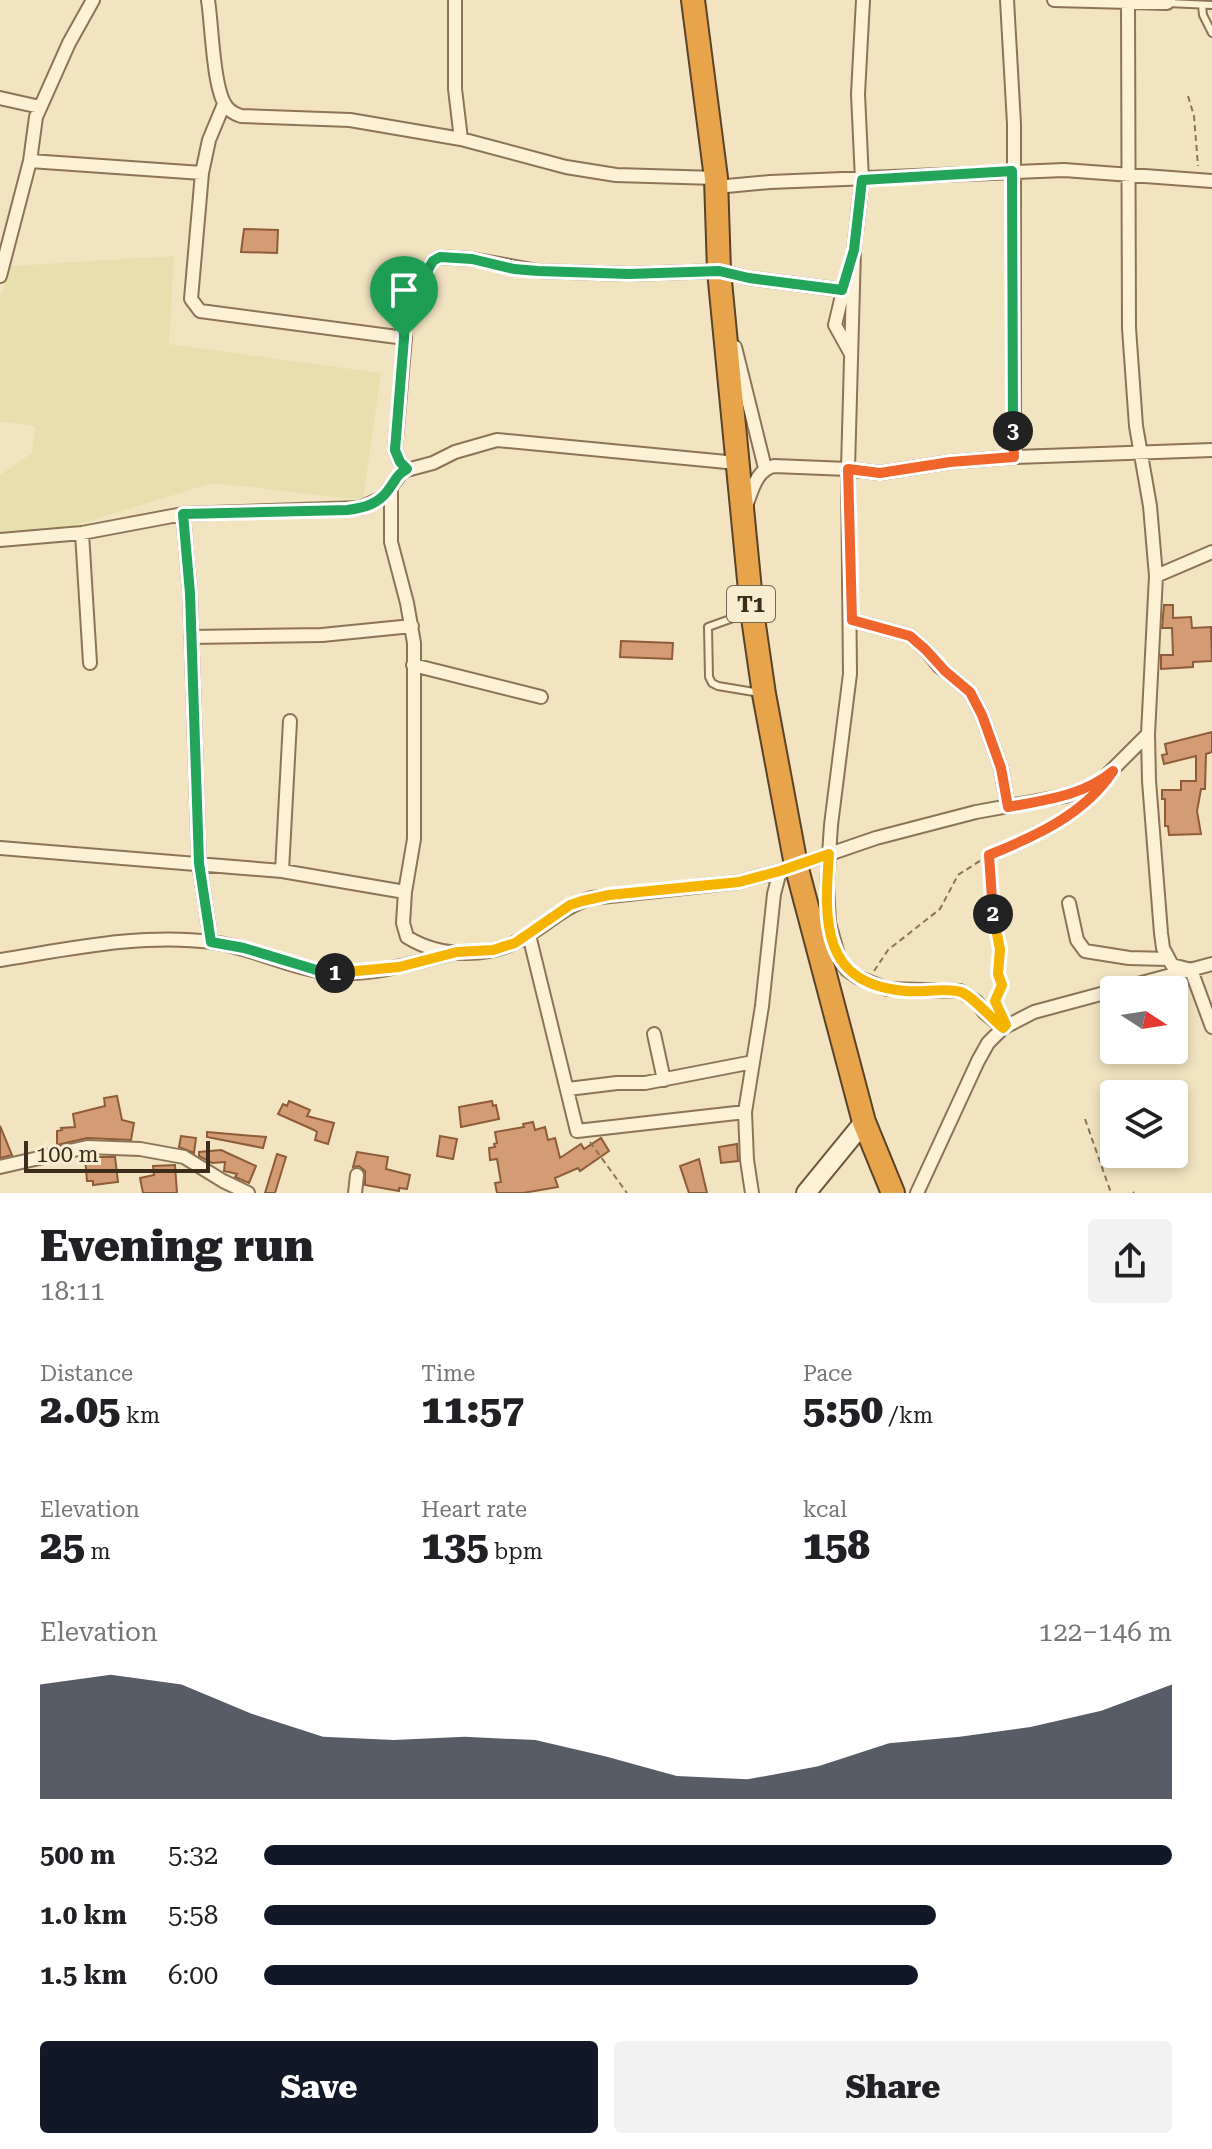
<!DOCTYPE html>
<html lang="en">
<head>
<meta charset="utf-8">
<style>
  :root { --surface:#fff; --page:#f2f2f2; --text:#202124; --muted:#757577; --accent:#111827 }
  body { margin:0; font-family:"Roboto Serif",serif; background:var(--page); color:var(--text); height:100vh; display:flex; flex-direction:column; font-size:30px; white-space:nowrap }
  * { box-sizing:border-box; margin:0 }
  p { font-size:26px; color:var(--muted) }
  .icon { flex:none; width:44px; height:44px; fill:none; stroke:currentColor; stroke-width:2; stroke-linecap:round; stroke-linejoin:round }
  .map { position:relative; height:1193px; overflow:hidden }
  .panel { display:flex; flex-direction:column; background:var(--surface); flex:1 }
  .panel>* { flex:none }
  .needle { width:52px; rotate:102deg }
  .tools { position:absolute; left:1100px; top:976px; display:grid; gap:16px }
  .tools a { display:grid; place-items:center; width:88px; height:88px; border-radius:8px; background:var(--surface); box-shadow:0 4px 12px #0003; font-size:40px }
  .scale { position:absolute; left:24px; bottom:20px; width:186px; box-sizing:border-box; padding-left:8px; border:4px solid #3b2c1c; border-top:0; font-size:22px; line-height:28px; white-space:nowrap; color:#3b2c1c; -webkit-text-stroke:6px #f8edd1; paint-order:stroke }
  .pin { position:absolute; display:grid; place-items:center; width:68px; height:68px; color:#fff; margin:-82px -34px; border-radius:50% 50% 50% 0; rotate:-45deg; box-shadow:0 0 8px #0007 }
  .pin .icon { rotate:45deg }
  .km { position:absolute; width:40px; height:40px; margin:-20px; border-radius:50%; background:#222; color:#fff; font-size:22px; line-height:40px; text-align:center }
  .round { display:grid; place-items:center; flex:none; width:84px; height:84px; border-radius:8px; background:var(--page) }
  .summary { display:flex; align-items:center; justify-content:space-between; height:136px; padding:0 40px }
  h1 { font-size:44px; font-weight:800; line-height:60px }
  .stats { display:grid; grid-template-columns:repeat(3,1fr); gap:12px; height:136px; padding:8px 40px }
  .stats div { display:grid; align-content:center }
  .stats b { font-size:40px; font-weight:800 }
  .stats small { font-size:22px; font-weight:400 }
  .stats p { font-size:22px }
  .chart { height:224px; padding:16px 40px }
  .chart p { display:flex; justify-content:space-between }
  .chart svg { width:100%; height:144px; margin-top:8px; fill:var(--accent); opacity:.7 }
  .action { display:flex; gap:16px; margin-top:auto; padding:16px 40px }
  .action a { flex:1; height:92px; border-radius:8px; background:var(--accent); color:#fff; font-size:32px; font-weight:800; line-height:92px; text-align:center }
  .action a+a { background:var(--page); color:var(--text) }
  ul { padding:0 40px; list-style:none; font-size:26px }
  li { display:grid; grid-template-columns:128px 96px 1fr; align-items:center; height:60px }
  li i { height:20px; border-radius:10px; background:var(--accent) }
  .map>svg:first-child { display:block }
  .farmland { fill:#e8dfae }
  .building { fill:#d39c74; stroke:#8e5c3a; stroke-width:2 }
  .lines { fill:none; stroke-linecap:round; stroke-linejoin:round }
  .lane-casing { stroke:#8d7457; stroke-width:10 }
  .street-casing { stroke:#8d7457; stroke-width:16 }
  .secondary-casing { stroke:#6f553a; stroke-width:22 }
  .highway-casing { stroke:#5a422b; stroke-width:26 }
  .path { stroke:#8d7457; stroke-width:2; stroke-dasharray:6 4; stroke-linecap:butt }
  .lane { stroke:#fcf0d5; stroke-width:6 }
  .street { stroke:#fcf0d5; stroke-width:12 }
  .secondary { stroke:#fcf0d5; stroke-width:18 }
  .highway { stroke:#e8a44a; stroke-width:22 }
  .split-1-casing { stroke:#fff; stroke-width:16 }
  .split-2-casing { stroke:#fff; stroke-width:16 }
  .split-3-casing { stroke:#fff; stroke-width:16 }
  .split-4-casing { stroke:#fff; stroke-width:16 }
  .split-1 { stroke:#22a559; stroke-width:10 }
  .split-2 { stroke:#f5b400; stroke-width:10 }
  .split-3 { stroke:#f0652b; stroke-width:10 }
  .split-4 { stroke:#22a559; stroke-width:10 }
  .labels { text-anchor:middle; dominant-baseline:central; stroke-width:6; stroke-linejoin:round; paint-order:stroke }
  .shield { fill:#f8edd1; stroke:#746652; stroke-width:2 }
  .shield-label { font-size:22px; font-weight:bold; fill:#3b2c1c }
</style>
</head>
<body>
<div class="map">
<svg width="1212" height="1193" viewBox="0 0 1212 1193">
  <rect width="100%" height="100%" fill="#f2e4c1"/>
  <path class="farmland" d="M174 256 169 344 381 373 363 500 213 483 0 548V475L32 453 35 426 0 422V298L11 266Z"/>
  <path class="building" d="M244 229 278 230 277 253 241 252Z
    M1164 605H1173V618L1191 617 1192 628 1211 627 1212 661 1193 662V667L1161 669V655H1173L1172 628H1162Z
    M621 641 673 643 672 659 620 657Z
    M1212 732V752L1206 754 1205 789H1201L1197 811 1201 834 1169 835 1168 826H1165V799H1162V790H1181V781H1196V756L1164 764 1162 755 1167 754 1165 744Z
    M117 1096 122 1120 134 1123 131 1140 87 1138 57 1145V1131L62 1130 61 1128 75 1127 73 1114 105 1106 104 1098Z
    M289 1101 310 1110 307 1116 334 1123 328 1144 315 1140 317 1132 314 1130 278 1114 283 1104 287 1106Z
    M492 1101 493 1106 496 1105 499 1119 461 1127 459 1107Z
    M533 1122 535 1130 545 1127 548 1140 555 1138 560 1158 581 1144 584 1149 601 1138 609 1151 580 1171 578 1168 555 1178 558 1187 523 1193H497L495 1183 501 1182 497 1159 490 1160 489 1148 495 1147 494 1144 497 1143 495 1132 524 1127 523 1124Z
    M0 1126 12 1155 0 1158Z
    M207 1132 266 1137 263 1148 207 1137Z
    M181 1136 196 1138 194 1153 179 1147Z
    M440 1136 457 1139 453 1159 437 1156Z
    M737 1144 738 1161 721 1163 719 1147Z
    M221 1150 256 1166 249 1183 235 1177 237 1174 224 1171 225 1162 212 1163 199 1156V1152Z
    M357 1152 388 1157 386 1169 410 1175 407 1189 399 1188V1191L365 1185V1171L359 1166 353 1167Z
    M277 1154 286 1157 275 1193H265Z
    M85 1157H115L118 1182 93 1185V1181H87Z
    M699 1159 707 1193H689L680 1166Z
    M175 1165 177 1193H143L140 1178 154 1175 153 1166Z"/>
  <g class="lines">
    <g class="lane-casing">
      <path id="lane" d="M1167 3 1212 5
        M1202 5 1203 15 1212 33
        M747 613 708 627 709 677 712 683 718 686 760 693"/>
    </g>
    <g class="street-casing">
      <path id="street" d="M208 0C212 25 213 88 226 106 230 112 235 114 241 116L350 120 461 139 566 167 616 175 716 178
        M455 0V89L461 139
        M863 0 858 94 862 180 854 250 848 469 850 674 831 825 827 885 829 923 839 958 847 970 857 977 887 989 960 991 977 1002 984 1012 1003 1028
        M1007 0 1014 124V457
        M1054 0 1167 3 1169 0
        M1128 2 1129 328 1136 426 1150 506 1156 576 1148 734 1149 781 1161 933 1163 948 1172 965 1191 970 1212 1027
        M0 98 40 107
        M224 104 209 140 202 173 191 299 200 311 405 338 395 450 400 462 407 469
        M30 161 202 173
        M716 187 770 182 1064 170 1212 181
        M0 276 30 161 36 117 69 43 93 0
        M845 283 835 325 851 354
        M404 338V321L408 303 433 261 440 257 472 259 538 271 629 274 719 271 749 278 842 290
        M735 347 765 468
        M391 488V542L407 603 414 643V839L405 892 403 923 407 937C442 959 493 958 527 936 550 922 567 905 592 898L739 882 780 871 876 838 976 812 1065 796 1099 783 1148 734
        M746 506C752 491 756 470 774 466L848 469 880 473 950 462 1014 457 1212 450
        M183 514 190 593 199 863 211 942
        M82 533 90 663
        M0 540 82 533 183 514 360 508 382 498 403 471 433 463 455 452 497 440 737 463
        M1156 576 1212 552
        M852 620 910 636 926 650 939 666 970 692 982 715 1001 768 1008 807
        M191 637 322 635 412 626
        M413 665 541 697
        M0 848 282 871 405 892
        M282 871 290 721
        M1069 903 1077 940 1085 951 1129 958 1168 959
        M529 935 577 1131 745 1112
        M0 960C69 949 142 933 212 942 251 947 286 967 324 972 366 978 410 964 450 954
        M654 1034 664 1080
        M568 1089 617 1083H645L753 1062
        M0 1167 87 1147 140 1149 184 1157 223 1181 248 1193
        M355 1193 357 1175
        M752 1193 747 1160 745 1112 762 1006 774 894 780 871
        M917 1193 978 1061 988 1043 1003 1028 1034 1012 1212 964"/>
    </g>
    <g class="secondary-casing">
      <path id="secondary" d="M806 1193 864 1122"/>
    </g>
    <g class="highway-casing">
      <path id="highway" d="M693 0 716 178 719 271 752 611 764 694 796 865 864 1122 893 1193"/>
    </g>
    <path class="path" d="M1188 96 1194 116 1198 166
      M989 856 994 923 1000 949 998 974 1002 989 995 1001 996 1006
      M874 971 888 950 940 909 958 875 989 855 1037 834 1088 801
      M1085 1119 1111 1193
      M590 1142 627 1193
      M1133 1192 1134 1193"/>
    <use href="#lane" class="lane"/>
    <use href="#street" class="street"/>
    <use href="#secondary" class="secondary"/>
    <use href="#highway" class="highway"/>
  </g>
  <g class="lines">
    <g class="split-1-casing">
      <path id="split-1" d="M335 973 323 972 244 948 211 942 199 863 190 593 183 514 347 510C364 508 379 504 389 489 395 481 397 474 407 469L400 462 395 450 404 338"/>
    </g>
    <g class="split-2-casing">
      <path id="split-2" d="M335 973 399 967 457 952 493 950 515 943 570 905 582 901 609 895 739 882 780 871 829 854C824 921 821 985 906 991 924 993 945 987 961 992 971 995 992 1019 1003 1028L1006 1025 995 1001 1002 985 998 974 1000 949 993 914"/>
    </g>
    <g class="split-3-casing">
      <path id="split-3" d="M993 914 989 855C1036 836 1085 814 1113 771 1083 796 1045 800 1008 807L1001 768 982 715 970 692 945 671 926 650 910 636 852 620 848 469 880 473 950 462 1014 457 1013 431"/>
    </g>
    <g class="split-4-casing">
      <path id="split-4" d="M404 338V321L408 303 433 261 440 257 472 259 514 269 538 271 629 274 719 271 749 278 842 290 854 250 862 180 1012 171 1013 431"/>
    </g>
    <use href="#split-1" class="split-1"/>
    <use href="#split-2" class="split-2"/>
    <use href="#split-3" class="split-3"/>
    <use href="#split-4" class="split-4"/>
  </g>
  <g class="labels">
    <rect class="shield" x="727" y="586" width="48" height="36" rx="6"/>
    <g class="shield-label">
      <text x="751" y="604">T1</text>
    </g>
  </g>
</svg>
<div class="tools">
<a><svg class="needle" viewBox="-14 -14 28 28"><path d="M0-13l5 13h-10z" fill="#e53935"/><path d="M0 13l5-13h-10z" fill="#757577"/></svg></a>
<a><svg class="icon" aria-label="layers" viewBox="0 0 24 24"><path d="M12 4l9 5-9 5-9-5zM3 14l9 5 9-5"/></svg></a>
</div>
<div class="scale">100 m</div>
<div class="pin" style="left:404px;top:338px;background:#1e9e55"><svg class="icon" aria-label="arrive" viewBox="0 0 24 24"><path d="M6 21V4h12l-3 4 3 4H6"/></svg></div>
<b class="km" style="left:335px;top:973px">1</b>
<b class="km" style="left:993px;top:914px">2</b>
<b class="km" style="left:1013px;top:431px">3</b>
</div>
<section class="panel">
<div class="summary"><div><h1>Evening run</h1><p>18:11</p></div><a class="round"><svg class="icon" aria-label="share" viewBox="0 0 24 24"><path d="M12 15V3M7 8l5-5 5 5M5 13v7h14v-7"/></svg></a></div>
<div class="stats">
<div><p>Distance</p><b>2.05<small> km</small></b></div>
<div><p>Time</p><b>11:57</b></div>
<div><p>Pace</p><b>5:50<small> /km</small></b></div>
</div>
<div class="stats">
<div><p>Elevation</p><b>25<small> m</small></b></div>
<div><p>Heart rate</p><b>135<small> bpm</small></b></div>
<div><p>kcal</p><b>158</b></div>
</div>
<div class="chart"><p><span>Elevation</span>122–146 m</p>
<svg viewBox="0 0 160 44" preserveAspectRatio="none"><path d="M0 44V9L10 6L20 9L30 18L40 25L50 26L60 25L70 26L80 31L90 37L100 38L110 34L120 27L130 25L140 22L150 17L160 9V44z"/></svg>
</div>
<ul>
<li><b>500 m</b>5:32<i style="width:100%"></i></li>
<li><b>1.0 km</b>5:58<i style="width:74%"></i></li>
<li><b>1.5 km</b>6:00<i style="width:72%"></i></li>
</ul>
<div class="action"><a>Save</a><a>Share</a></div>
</section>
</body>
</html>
